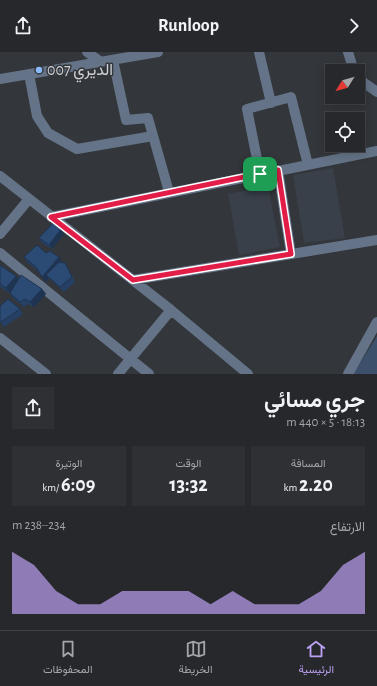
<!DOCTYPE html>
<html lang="ar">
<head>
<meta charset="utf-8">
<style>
  :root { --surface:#26282c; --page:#2e3034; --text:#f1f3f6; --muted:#a4a6a9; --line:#424448; --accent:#bca0f2 }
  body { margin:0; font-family:"Alegreya Sans",Vazirmatn,sans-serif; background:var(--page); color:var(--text); direction:rtl; height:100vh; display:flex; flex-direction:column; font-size:15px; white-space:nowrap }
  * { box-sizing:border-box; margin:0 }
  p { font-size:13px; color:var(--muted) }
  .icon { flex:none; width:22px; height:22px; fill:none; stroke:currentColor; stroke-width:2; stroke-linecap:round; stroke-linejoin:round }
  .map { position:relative; height:322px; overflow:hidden; direction:ltr }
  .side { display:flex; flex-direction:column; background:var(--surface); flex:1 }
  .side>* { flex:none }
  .needle { width:26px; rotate:233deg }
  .buttons { position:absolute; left:325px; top:12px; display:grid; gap:8px }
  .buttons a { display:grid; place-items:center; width:40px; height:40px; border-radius:0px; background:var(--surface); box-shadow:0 2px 10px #0003,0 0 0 1px var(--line); font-size:20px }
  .pin { position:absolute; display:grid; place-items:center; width:34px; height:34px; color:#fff; margin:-17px; border-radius:8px; box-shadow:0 2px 6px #0006 }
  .round { display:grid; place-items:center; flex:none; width:42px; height:42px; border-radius:0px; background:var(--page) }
  .overview { display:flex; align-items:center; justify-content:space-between; height:68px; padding:0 12px }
  h1 { font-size:22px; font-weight:700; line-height:30px }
  .figures { display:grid; grid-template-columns:repeat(3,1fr); gap:6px; height:68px; padding:4px 12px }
  .figures div { display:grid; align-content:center; border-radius:0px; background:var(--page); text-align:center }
  .figures b { font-size:20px; font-weight:700 }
  .figures small { font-size:11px; font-weight:400 }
  .figures p { font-size:11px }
  .chart { height:112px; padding:8px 12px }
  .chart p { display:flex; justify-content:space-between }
  .chart svg { width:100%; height:72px; margin-top:4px; fill:var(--accent); opacity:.7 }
  header { display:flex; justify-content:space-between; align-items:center; height:52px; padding:0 12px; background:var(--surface); font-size:18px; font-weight:700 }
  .tab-bar { display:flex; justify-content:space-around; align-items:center; height:56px; border-top:1px solid var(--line); background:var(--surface); font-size:11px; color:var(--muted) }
  .tab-bar a { display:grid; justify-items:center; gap:2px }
  .tab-bar .active { color:var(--accent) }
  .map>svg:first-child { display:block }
  .built { fill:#394049 }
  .green { fill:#3c506c }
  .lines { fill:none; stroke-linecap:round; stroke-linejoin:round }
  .minor { stroke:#647387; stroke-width:10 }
  .wall { fill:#254064 }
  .shaded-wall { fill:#1e3451 }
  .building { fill:#2b4a74; stroke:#1e3451 }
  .route-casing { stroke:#fff; stroke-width:8 }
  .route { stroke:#e11d48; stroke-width:5 }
  .poi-dot { fill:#89bafc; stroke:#33363a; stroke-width:1.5 }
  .labels { text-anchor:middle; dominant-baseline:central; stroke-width:3; stroke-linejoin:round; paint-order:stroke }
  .poi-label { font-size:16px; fill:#d0d2d5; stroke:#33363a; text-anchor:start }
</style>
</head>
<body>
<header><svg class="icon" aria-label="forward" viewBox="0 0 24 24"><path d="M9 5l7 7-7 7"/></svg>Runloop<svg class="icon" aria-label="share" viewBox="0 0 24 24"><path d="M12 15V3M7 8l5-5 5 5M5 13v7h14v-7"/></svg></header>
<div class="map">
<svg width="377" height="322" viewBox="0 0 377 322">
  <rect width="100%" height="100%" fill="#33363a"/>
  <path class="built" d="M333 116 345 186 304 191 293 123Z
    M268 134 280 195 239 203 228 142Z"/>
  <path class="green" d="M377 284V322H353Z"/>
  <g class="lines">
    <path class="minor" d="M87 0 101 10
      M259 0 271 51
      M348 0 352 13 356 19
      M113 8 126 68 148 66 169 140
      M29 22 37 64 48 81 77 97 153 84
      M358 22 363 30 377 40
      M0 27 158 0
      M278 118 291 202
      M260 122 247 57 291 45 308 113
      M0 124 171 258 248 322
      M51 165 377 99
      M0 182 29 147
      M0 201 149 322
      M133 228 377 188
      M0 286 46 322
      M118 322 171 258
      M348 322 377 270"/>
  </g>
  <path class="wall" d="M64 182 52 197 42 191 39 186Z
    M46 201 62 210V211H65L68 216 75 230 64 240 49 226 46 230 39 220 27 210 24 205Z
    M0 213 16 224 19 227 42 237 46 242 34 255 28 252 24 255 13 246 10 241 13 237 9 241 0 235Z
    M0 254 20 257 23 262 4 275 0 270Z"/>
  <path class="shaded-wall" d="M61 177 64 182 52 197 49 193Z
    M59 205 62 210 49 225 46 223 49 226 46 230 42 225Z
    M16 224 20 229 9 241 6 236Z
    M42 237 46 242 34 255 30 250Z"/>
  <path class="building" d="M53 171 61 177 49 193 39 186Z
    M37 193 46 201 50 199 59 205 42 225 36 215 24 205Z
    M59 210 65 211 72 225 60 235 46 223Z
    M0 213 16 224 6 236 0 232Z
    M21 223 42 237 30 250 25 247 20 250 10 241Z
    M8 247 20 257 1 270 0 269V254Z"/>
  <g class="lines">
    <g class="route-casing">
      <path id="route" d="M278 118 291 202 133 228 51 165Z"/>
    </g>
    <use href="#route" class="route"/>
  </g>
  <circle class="poi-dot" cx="39" cy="18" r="4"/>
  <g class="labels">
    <g class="poi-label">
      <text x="47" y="18">الديري 007</text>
    </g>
  </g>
</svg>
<div class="buttons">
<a><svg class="needle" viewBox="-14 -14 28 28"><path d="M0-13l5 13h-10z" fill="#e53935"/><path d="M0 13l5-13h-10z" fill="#a4a6a9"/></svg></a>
<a><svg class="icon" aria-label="locate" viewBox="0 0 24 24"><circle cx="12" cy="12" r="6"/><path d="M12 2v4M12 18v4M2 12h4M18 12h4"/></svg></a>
</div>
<div class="pin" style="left:260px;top:122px;background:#1e9e55"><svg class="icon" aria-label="arrive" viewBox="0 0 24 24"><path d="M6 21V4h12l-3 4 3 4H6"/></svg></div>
</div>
<section class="side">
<div class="overview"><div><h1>جري مسائي</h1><p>18:13 · 5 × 440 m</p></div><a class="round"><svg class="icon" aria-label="share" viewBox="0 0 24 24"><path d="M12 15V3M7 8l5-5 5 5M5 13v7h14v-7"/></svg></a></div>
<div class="figures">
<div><p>المسافة</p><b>2.20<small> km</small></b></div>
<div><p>الوقت</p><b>13:32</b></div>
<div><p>الوتيرة</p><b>6:09<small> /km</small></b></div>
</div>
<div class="chart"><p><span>الارتفاع</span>234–238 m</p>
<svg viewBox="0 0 160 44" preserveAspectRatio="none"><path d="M0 44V6L10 14L20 30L30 38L40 38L50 30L60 30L70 30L80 30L90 38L100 30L110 38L120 38L130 38L140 30L150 14L160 6V44z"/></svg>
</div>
</section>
<nav class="tab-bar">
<a class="active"><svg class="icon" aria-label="home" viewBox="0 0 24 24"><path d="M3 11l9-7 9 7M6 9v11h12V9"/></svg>الرئيسية</a>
<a><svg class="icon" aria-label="map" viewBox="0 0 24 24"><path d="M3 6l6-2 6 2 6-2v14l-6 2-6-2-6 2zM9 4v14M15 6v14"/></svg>الخريطة</a>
<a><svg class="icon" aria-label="saved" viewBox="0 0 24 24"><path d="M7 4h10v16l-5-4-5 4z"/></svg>المحفوظات</a>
</nav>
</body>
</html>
